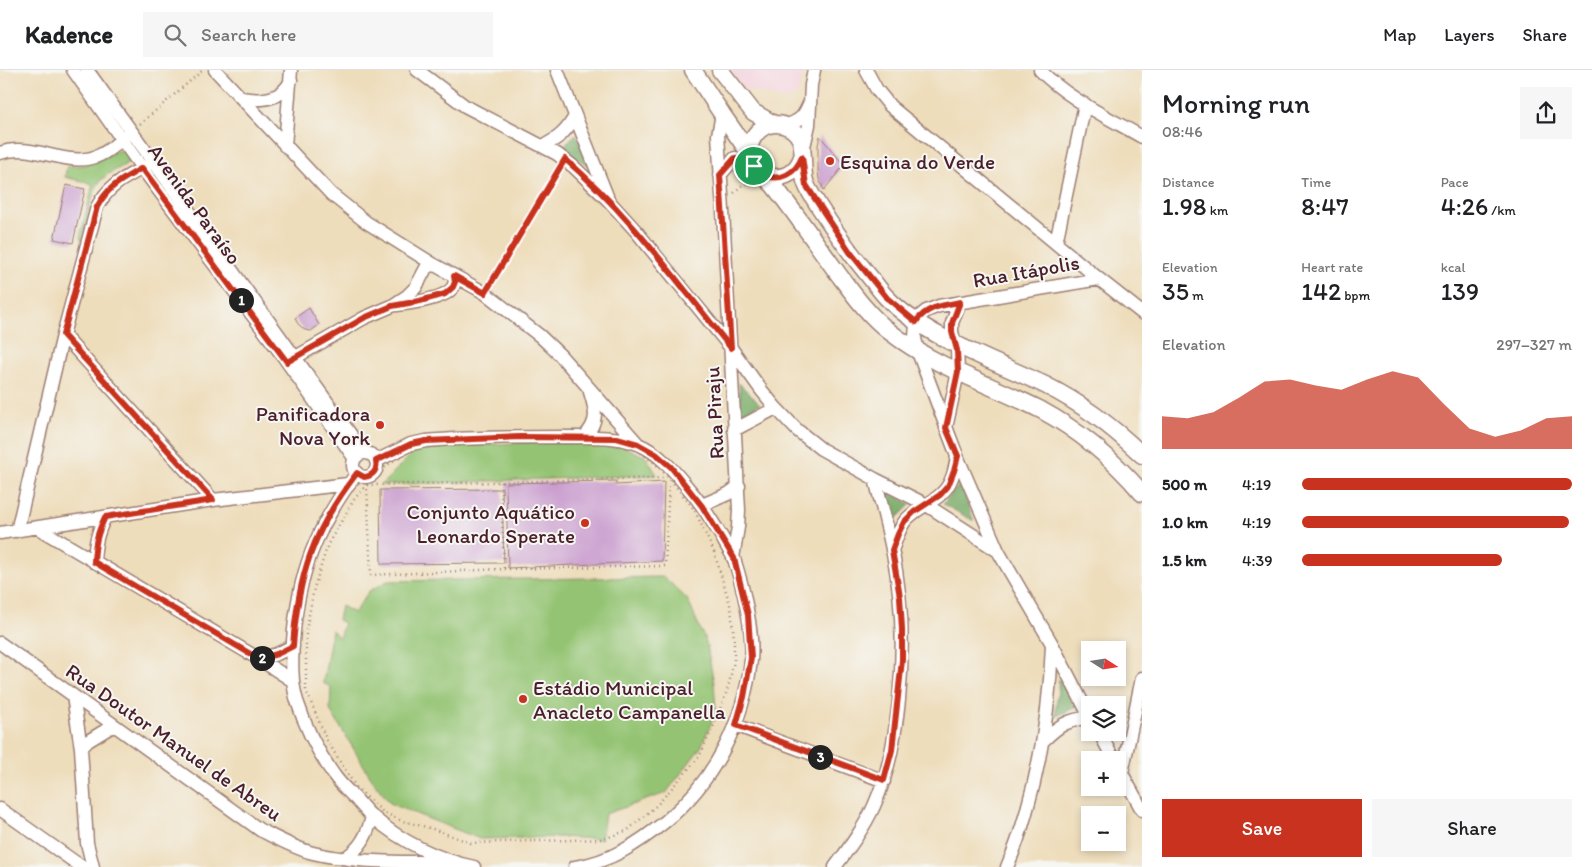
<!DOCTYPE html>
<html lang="en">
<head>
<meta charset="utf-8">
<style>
  :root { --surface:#fff; --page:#f6f6f6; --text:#202124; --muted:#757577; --line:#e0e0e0; --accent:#c8321e }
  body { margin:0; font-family:Itim,sans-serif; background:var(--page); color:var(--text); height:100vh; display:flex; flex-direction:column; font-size:19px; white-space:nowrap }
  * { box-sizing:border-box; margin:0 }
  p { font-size:16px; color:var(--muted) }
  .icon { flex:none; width:28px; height:28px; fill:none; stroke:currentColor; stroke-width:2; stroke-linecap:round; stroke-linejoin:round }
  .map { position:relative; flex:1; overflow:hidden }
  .side { display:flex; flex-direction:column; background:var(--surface); width:450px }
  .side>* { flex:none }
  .needle { width:32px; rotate:102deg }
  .controls { position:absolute; left:1081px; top:571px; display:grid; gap:10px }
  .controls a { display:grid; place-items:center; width:45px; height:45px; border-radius:0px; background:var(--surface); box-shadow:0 2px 8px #0003; font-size:25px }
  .pin { position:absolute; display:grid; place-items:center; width:42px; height:42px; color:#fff; margin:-21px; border:2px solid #fff; border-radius:50%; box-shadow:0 1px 5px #0007 }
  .km { position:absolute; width:25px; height:25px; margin:-12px; border-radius:50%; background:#222; color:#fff; font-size:14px; line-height:25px; text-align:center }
  .round { display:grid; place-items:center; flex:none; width:52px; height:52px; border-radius:0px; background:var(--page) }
  .head { display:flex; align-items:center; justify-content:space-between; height:85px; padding:0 20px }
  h1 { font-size:28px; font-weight:600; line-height:38px }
  .stats { display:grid; grid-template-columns:repeat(3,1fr); gap:8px; height:85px; padding:5px 20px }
  .stats div { display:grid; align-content:center }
  .stats b { font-size:25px; font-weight:600 }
  .stats small { font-size:14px; font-weight:400 }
  .stats p { font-size:14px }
  .chart { height:140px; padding:10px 20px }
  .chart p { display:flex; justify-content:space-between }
  .chart svg { width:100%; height:90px; margin-top:5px; fill:var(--accent); opacity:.7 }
  .primary-button { display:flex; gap:10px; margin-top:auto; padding:10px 20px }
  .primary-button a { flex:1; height:58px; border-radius:0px; background:var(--accent); color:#fff; font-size:20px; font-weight:600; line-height:58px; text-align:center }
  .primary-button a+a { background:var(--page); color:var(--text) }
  ul { padding:0 20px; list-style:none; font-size:16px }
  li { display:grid; grid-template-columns:80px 60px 1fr; align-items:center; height:38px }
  li i { height:12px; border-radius:6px; background:var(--accent) }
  header { display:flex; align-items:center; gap:30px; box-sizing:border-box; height:70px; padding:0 25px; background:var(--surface); border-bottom:1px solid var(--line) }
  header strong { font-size:24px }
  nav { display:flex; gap:28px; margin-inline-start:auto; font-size:18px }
  .search { width:350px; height:45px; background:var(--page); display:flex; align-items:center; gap:12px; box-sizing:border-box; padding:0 18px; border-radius:0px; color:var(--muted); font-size:19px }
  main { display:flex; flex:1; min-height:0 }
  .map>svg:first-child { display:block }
  .built { fill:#f4cfdc }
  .green { fill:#94c473; stroke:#6f724f }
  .forest { fill:#77aa65; stroke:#606448 }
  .building { fill:#ca9ecf }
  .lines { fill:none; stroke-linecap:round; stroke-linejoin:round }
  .minor-casing { stroke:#9c7e73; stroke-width:15 }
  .major-casing { stroke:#9c7e73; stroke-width:19 }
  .path { stroke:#9c7e73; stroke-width:2.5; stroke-dasharray:1 4; stroke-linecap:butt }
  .minor { stroke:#fff; stroke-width:12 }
  .major { stroke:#fff; stroke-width:16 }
  .route-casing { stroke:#fff; stroke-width:10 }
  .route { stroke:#c8321e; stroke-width:6 }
  .poi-dot { fill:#c8321e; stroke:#f6f6f2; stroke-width:2 }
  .labels { text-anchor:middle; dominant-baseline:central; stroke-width:4; stroke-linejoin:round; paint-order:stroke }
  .poi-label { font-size:21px; fill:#4a1f2b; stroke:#f6f6f2; text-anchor:start }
  .street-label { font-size:21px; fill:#4a1f2b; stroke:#f6f6f2 }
</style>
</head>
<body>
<header>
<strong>Kadence</strong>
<div class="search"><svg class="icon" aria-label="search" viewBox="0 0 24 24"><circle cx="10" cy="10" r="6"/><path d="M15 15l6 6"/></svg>Search here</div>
<nav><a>Map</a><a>Layers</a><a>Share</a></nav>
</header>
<main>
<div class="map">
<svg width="1142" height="797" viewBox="0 0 1142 797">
  <rect width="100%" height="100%" fill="#f6f6f2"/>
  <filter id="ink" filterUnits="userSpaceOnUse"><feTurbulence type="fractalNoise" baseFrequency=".02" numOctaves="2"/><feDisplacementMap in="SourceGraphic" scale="10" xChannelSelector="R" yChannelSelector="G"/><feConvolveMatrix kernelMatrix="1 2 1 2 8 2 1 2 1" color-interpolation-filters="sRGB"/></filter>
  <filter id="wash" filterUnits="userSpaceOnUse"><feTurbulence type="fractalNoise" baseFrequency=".0096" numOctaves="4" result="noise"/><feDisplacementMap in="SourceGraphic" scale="20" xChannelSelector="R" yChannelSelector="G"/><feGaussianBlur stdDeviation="1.12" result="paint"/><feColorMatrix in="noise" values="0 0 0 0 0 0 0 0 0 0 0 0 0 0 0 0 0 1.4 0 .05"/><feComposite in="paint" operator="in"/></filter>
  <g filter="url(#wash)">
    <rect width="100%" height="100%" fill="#edb"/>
    <path class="built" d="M730 0H804L798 24 786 30 744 19Z"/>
    <path class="green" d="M119 80 128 84 131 90C123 98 110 101 102 109 91 120 86 156 82 172L80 167 93 114 65 107 67 96C87 98 102 88 119 80Z
      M533 372 620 375 646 387 657 405 381 415 417 379Z
      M664 507 687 529 706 572 714 613 716 641 701 677 666 723 605 744 601 769 560 767 480 769 391 734 375 714 330 640 331 617 323 613 332 560 339 568 344 553 338 550 341 536 354 543 369 521 388 511Z"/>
    <path class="forest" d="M576 64 589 96 561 78Z
      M739 313 760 334 741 344Z
      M960 414 974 451 943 434Z
      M883 420 911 434 894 451Z
      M1059 609 1076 637 1055 647Z"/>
    <g id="blocks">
      <path class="building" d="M820 66 844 95 824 120 819 109 818 100V75Z
        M66 115 85 119 73 173 54 169Z
        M309 238 319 255 311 261 305 260 298 254 295 248Z
        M616 411V415L664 412 662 491 508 498 506 413Z
        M502 419 504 493 381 494 380 420Z"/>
    </g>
  </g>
  <g filter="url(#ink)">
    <use href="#blocks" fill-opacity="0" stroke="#9c7e73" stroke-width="1"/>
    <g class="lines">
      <g class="minor-casing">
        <path id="minor" d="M73 0 142 98 283 286 355 389
          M87 0 364 383
          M215 0 331 124 366 152 433 194 485 223 540 266 560 285 638 374
          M417 0 465 36 557 84 574 97 608 130 636 161 731 278 762 321 776 338 797 360 821 379 875 409 925 434 998 481
          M557 0 607 126
          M866 0 877 20 890 36 1099 209 1142 243
          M1040 0C1066 28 1109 48 1142 67
          M241 28C260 31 282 31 291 10
          M722 44 718 65 723 140 739 440 738 457 733 488
          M786 56C800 50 803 48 809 34
          M285 76 291 0
          M543 76C558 69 567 61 575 46
          M803 81 809 55 811 15 814 0
          M0 83C33 71 68 100 100 85 111 80 119 71 128 64
          M720 105 735 88 740 89 754 96
          M1056 173 1085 34
          M397 235C411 233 446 229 453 217 455 214 455 210 455 206
          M63 265 213 430
          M289 291 364 248 392 236 407 226 416 217 426 198 433 194
          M946 358 958 302 957 280 952 262V253L960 232
          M734 360 776 338
          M584 367C599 352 596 341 590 322
          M353 395a12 12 0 1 1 24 0a12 12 0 1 1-24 0Z
          M376 391 411 374 426 371C471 367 517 367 563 367 587 367 615 365 638 374 662 384 678 406 694 425 705 439 714 454 723 469 726 476 731 482 734 489 743 516 754 563 751 590 744 652 714 711 666 751 639 773 610 792 575 797
          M357 403C316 457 298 504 293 571 292 590 291 612 297 631 305 656 319 684 334 705 340 714 348 721 355 728 361 734 366 742 373 747 400 771 439 790 474 797
          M702 435 728 424 739 416
          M38 458 259 589 293 611
          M17 461 63 265 97 137C110 113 127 107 150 94
          M0 463 213 430 348 414
          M892 480C896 470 899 459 905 451 915 439 929 435 940 425 952 415 955 400 957 386
          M94 492C95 473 97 464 105 447
          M0 573 260 760C277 768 294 778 313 783 358 794 408 791 454 793
          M259 589 277 584 293 576
          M73 626 81 678 87 773 93 797
          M1090 647 1052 574 998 481 957 386 918 282 915 268 916 252 920 246 926 241 939 236 1099 209
          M735 655 884 711
          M1099 662 1114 690
          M1044 670C1059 655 1068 650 1090 647
          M81 678 88 671 114 655
          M1118 696 1142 740
          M1122 703 1142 608
          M0 739 82 797
          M345 788C361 778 367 765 372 747
          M835 797C849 778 864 758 874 736 889 702 895 667 899 630 904 578 903 530 892 479 887 455 881 432 875 409
          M1007 797C1015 779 1021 761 1026 743 1042 688 1050 632 1052 575"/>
      </g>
      <g class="major-casing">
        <path id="major" d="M693 0 722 44 750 84
          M720 0 753 42 774 54
          M764 105C782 111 796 104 802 87
          M1142 385C1113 357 1081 333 1045 315 995 291 925 267 887 228 880 221 875 213 869 206 851 184 834 160 818 135 814 128 807 119 805 111 800 91 810 62 783 55 761 49 743 72 752 92 756 101 767 108 774 116 797 145 817 175 839 205 854 225 869 246 890 262 935 297 990 314 1041 340 1080 361 1113 389 1142 423"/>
      </g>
      <path class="path" d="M140 54 203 0
        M734 123 741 116 750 112
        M492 212 559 99
        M568 370 606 371 627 376 641 383 656 394 669 408 694 439 714 482 731 538 734 569V591L728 618 714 655 699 687 657 735 628 760 604 769 471 773 430 758 402 751 383 742 356 717 326 669 306 620V561L314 518 328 474 355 428 379 402 404 382 426 377Z
        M501 412 504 499 371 505 367 415 663 408
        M504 499 665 496 669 413"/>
      <use href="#minor" class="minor"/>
      <use href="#major" class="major"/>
    </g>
  </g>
  <g class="lines" filter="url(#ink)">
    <g class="route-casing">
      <path id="route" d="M802 87 806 115 850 182 887 228 916 252C926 237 943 235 960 232L952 253V262L957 280 958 302 946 358 958 386 954 401 948 416 940 425 914 442 904 452 898 464 892 480 900 527 902 559V590L892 680 884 710 736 655 744 627 751 588 748 545 734 488 702 436 671 397 656 384 638 374 617 368 520 367 426 371 411 374 376 391C378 400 373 406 364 407L357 403C313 460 298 505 293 576L277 584 259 589 94 492C95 473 97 464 105 447L213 430 63 265 97 137C109 115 122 110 142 98L287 292 364 248 392 236 420 231 445 224 453 217 455 212 454 206 485 223 565 89C629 143 678 213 731 278L720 105 735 88C750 89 753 98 763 104 780 113 796 103 802 87Z"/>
    </g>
    <use href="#route" class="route"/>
  </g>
  <g class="poi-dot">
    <circle cx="830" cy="91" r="5"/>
    <circle cx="380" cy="355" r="5"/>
    <circle cx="585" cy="453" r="5"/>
    <circle cx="523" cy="629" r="5"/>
  </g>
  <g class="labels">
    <g class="poi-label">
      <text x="840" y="91">Esquina do Verde</text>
      <text x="370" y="343" text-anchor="end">Panificadora<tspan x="370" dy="24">Nova York</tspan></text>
      <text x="575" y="441" text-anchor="end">Conjunto Aquático<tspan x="575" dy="24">Leonardo Sperate</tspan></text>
      <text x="533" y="617">Estádio Municipal<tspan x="533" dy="24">Anacleto Campanella</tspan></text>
    </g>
    <g class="street-label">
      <text transform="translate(195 134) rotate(54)">Avenida Paraíso</text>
      <text transform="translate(1026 201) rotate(-10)">Rua Itápolis</text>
      <text transform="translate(714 343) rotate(-93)">Rua Piraju</text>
      <text transform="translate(174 672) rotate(35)">Rua Doutor Manuel de Abreu</text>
    </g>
  </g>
</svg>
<div class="controls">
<a><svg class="needle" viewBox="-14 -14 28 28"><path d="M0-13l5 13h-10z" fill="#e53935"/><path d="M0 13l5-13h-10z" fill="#757577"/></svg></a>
<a><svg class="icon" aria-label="layers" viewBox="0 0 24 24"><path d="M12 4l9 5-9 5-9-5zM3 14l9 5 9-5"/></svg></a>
<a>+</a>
<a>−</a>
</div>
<div class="pin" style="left:754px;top:96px;background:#1e9e55"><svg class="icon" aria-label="arrive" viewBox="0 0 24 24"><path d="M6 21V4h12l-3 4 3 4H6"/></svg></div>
<b class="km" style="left:241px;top:230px">1</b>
<b class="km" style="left:262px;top:588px">2</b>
<b class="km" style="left:820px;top:687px">3</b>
</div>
<section class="side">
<div class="head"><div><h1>Morning run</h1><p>08:46</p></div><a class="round"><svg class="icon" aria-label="share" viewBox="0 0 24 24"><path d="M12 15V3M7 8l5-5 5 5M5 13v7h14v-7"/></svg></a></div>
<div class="stats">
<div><p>Distance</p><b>1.98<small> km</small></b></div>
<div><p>Time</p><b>8:47</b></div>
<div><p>Pace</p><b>4:26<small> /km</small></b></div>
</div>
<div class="stats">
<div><p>Elevation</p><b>35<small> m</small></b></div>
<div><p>Heart rate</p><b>142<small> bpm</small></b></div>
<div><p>kcal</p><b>139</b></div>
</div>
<div class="chart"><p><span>Elevation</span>297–327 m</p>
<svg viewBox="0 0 160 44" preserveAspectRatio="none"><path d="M0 44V28L10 29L20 26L30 19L40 11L50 10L60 13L70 15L80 10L90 6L100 9L110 22L120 34L130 38L140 35L150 29L160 28V44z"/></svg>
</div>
<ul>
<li><b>500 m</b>4:19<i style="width:100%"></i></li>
<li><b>1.0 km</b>4:19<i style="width:99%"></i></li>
<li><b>1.5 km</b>4:39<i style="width:74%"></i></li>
</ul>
<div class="primary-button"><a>Save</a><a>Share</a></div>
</section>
</main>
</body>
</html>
